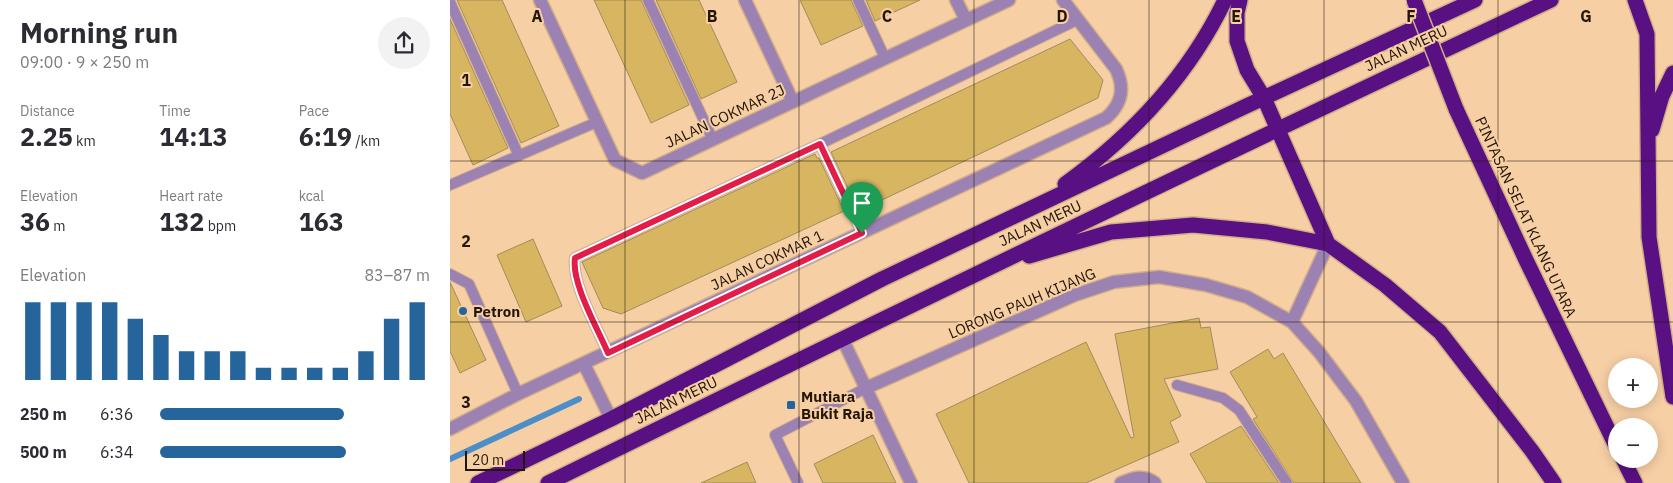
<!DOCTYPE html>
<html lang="en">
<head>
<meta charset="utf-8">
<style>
  :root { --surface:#fff; --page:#f2f2f3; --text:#2b2b33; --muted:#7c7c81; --accent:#26659b }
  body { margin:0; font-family:"IBM Plex Sans",sans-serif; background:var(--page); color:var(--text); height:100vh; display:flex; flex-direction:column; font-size:19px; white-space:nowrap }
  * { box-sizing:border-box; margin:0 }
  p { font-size:16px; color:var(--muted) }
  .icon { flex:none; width:28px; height:28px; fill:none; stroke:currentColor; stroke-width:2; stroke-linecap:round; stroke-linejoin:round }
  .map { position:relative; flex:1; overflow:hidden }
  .side { display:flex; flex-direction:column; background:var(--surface); width:450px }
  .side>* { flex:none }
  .buttons { position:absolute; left:1158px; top:358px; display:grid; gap:10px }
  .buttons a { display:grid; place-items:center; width:50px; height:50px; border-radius:50%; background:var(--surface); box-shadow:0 2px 12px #0003; font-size:25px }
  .scale { position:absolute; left:15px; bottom:12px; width:60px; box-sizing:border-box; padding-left:5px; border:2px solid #251707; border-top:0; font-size:14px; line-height:18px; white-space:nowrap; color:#251707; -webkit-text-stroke:4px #f7cfa5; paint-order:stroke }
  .pin { position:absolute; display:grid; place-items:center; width:42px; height:42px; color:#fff; margin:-51px -21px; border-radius:50% 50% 50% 0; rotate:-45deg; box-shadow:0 0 5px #0007 }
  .pin .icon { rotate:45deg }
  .round { display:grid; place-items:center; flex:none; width:52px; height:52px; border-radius:26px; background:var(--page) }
  .overview { display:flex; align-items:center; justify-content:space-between; height:85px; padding:0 20px }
  h1 { font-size:28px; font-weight:800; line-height:38px }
  .metrics { display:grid; grid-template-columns:repeat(3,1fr); gap:8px; height:85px; padding:5px 20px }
  .metrics div { display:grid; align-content:center }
  .metrics b { font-size:25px; font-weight:800 }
  .metrics small { font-size:14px; font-weight:400 }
  .metrics p { font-size:14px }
  .chart { height:140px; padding:10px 20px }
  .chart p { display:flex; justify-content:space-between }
  .chart svg { width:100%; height:90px; margin-top:5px; stroke:var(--accent); stroke-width:6 }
  ul { padding:0 20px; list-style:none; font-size:16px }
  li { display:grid; grid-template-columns:80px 60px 1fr; align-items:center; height:38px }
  li i { height:12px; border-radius:6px; background:var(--accent) }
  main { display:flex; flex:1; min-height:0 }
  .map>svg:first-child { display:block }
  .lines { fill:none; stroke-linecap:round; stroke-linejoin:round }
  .stream { stroke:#4d8dc8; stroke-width:6 }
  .building { fill:#d8b661; stroke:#a08c5a }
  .lane-casing { stroke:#d1ae89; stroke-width:12 }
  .street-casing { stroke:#d1ae89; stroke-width:15 }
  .highway-casing { stroke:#d1ae89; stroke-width:18 }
  .lane { stroke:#9c82b3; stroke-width:10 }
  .street { stroke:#9c82b3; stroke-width:12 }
  .highway { stroke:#581082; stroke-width:15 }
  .highway-bridge-casing { stroke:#d1ae89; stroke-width:18; stroke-linecap:butt }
  .highway-bridge { stroke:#581082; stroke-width:15 }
  .route-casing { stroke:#fff; stroke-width:10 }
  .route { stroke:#e11d48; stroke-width:6 }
  .grid { fill:none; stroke:#251707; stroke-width:1; stroke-opacity:0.55 }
  .poi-dot { fill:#26659b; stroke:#f7cfa5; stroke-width:2 }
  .labels { text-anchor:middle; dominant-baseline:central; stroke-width:4; stroke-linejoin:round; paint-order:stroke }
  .street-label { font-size:15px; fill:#251707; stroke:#f7cfa5 }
  .poi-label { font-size:15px; font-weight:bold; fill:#251707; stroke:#f7cfa5; text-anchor:start }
  .grid-label { font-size:16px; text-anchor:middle; font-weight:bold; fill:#251707; stroke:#f7cfa5; stroke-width:4; stroke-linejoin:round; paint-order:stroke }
</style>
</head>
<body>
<main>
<section class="side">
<div class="overview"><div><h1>Morning run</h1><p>09:00 · 9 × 250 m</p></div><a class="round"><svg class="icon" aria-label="share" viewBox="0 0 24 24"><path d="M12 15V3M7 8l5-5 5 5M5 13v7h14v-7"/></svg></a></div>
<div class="metrics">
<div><p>Distance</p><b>2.25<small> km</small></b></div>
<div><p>Time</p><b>14:13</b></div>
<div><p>Pace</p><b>6:19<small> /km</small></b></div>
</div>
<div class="metrics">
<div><p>Elevation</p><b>36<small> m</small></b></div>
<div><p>Heart rate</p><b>132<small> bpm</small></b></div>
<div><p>kcal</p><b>163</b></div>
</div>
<div class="chart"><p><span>Elevation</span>83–87 m</p>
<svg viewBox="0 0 160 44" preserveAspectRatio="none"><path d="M5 44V6M15 44V6M25 44V6M35 44V6M45 44V14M55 44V22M65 44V30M75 44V30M85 44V30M95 44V38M105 44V38M115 44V38M125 44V38M135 44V30M145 44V14M155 44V6"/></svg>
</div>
<ul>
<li><b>250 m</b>6:36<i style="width:68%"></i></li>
<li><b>500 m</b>6:34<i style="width:69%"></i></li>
</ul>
</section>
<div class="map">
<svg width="1223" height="483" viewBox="0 0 1223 483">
  <rect width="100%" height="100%" fill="#f7cfa5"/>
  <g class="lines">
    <path class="stream" d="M0 459 129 399"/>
  </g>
  <path class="building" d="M7 0H52L109 126 71 143Z
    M144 0H191L239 105 201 123Z
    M206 0H249L287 82 251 99Z
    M350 0H401L413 26 371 45Z
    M416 0H470L425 21Z
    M0 19 58 148 23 165 0 114Z
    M620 39 653 80 648 98 417 207 414 201 406 205 381 152Z
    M365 154 367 158H369L394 211 171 314 153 308 132 262Z
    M83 239 112 306 76 322 47 255Z
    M0 282 36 360 10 373 0 351Z
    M749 318 751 328 760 327 768 369 714 379 731 416 720 422 729 442 636 483H519L486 414 636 342 681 438 684 437 665 334Z
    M818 349 824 359 833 353 911 483H844L803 419 807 417 780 372Z
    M791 426 829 483H757L740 454Z
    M423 435 446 483H373L364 464Z
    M297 462 306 483H251Z"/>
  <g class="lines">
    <g class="lane-casing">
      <path id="lane" d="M198 0 263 140
        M408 0 435 58
        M0 2 69 156
        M370 144 412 233
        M0 185 147 122
        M0 274 19 284 68 394
        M158 353C148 329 121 283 125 258L370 144 627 20
        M727 385 773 398 789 410 837 483
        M348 483 325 435 416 388"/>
    </g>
    <g class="street-casing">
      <path id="street" d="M90 0 165 160 192 173 559 0
        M295 0 343 102
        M506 0 516 20
        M842 322 878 244
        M392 338 461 483
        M134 364 161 419
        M416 388 625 295 664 282 709 277 756 285 797 297 842 322 869 352 906 401 953 483
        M0 429 68 394 656 118C672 104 675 88 666 69L613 0
        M671 483C683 478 694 474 705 483"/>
    </g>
    <g class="highway-casing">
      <path id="highway" d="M790 0 787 13V41L797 70 814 98 878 244
        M1185 0 1197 34 1199 237 1223 397
        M1006 109 1076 260 1166 446
        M1202 130 1212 96 1223 73
        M615 184C683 135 739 75 775 0
        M579 256 661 232 743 225 817 232 878 244 935 285 990 332 1082 451 1104 483
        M1173 459 1185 483
        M28 483 161 419 432 279 792 108 1025 0
        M98 483C431 319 765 158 1101 0"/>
    </g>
    <use href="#lane" class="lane"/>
    <use href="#street" class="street"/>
    <use href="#highway" class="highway"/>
    <g class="highway-bridge-casing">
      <path id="highway-bridge" d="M964 0 1006 109"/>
    </g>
    <use href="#highway-bridge" class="highway-bridge"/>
  </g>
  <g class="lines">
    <g class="route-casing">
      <path id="route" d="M370 144 412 233 158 353C148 329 121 283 125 258Z"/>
    </g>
    <use href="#route" class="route"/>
  </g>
  <path class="grid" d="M175 0V483M349 0V483M524 0V483M699 0V483M874 0V483M1048 0V483M0 161H1223M0 322H1223"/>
  <g class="poi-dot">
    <circle cx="13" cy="311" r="5"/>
    <rect x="336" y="400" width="10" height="10" rx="2.5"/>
  </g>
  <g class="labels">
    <g class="street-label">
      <text transform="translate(956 48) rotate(-25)">JALAN MERU</text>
      <text transform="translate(275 116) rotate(-25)">JALAN COKMAR 2J</text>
      <text transform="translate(1076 217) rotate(65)">PINTASAN SELAT KLANG UTARA</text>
      <text transform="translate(590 223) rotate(-25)">JALAN MERU</text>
      <text transform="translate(317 260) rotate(-25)">JALAN COKMAR 1</text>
      <text transform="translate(572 303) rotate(-23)">LORONG PAUH KIJANG</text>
      <text transform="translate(226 400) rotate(-26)">JALAN MERU</text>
    </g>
    <g class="poi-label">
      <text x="23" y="311">Petron</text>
      <text x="351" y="396">Mutiara<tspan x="351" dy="17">Bukit Raja</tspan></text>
    </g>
  </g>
  <g class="grid-label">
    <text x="87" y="22">A</text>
    <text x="262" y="22">B</text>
    <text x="437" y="22">C</text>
    <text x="612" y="22">D</text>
    <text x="786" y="22">E</text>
    <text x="961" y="22">F</text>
    <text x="1136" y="22">G</text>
    <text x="16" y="86">1</text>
    <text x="16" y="247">2</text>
    <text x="16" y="408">3</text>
  </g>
</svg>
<div class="buttons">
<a>+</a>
<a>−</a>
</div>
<div class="scale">20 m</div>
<div class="pin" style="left:412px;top:233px;background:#1e9e55"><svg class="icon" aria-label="arrive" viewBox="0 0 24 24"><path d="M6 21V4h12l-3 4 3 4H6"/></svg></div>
</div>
</main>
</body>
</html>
